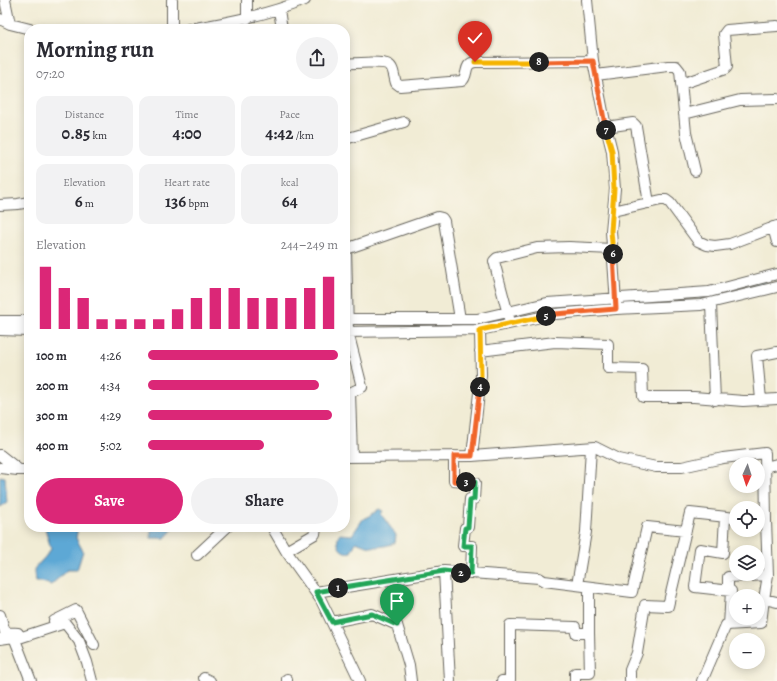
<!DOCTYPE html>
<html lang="en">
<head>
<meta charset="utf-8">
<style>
  :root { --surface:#fff; --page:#f2f2f3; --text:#2b2b33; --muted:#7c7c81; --accent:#db2777 }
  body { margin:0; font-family:Alegreya,serif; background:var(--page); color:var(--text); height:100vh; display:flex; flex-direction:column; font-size:15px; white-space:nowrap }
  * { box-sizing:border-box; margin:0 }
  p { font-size:13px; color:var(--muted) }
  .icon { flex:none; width:22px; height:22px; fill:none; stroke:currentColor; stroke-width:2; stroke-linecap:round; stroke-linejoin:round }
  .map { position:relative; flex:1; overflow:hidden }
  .panel { position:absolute; left:24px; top:24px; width:326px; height:508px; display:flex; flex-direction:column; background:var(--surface); border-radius:16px; box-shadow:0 2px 10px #0003 }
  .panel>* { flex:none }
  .needle { width:26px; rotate:183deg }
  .tools { position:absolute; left:729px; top:457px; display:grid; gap:8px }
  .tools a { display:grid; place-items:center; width:36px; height:36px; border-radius:50%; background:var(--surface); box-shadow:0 2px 10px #0003; font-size:20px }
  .pin { position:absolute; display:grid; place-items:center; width:34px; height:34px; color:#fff; margin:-41px -17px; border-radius:50% 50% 50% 0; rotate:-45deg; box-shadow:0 0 4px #0007 }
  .pin .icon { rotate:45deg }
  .km { position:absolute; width:20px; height:20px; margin:-10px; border-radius:50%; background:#222; color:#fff; font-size:11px; line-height:20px; text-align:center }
  .round { display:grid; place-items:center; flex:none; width:42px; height:42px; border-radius:21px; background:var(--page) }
  .head { display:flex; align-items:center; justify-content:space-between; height:68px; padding:0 12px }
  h1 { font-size:22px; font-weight:700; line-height:30px }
  .metrics { display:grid; grid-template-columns:repeat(3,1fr); gap:6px; height:68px; padding:4px 12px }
  .metrics div { display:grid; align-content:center; border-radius:10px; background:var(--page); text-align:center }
  .metrics b { font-size:17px; font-weight:700 }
  .metrics small { font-size:11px; font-weight:400 }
  .metrics p { font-size:11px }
  .chart { height:112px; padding:8px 12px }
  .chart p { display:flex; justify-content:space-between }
  .chart svg { width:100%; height:72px; margin-top:4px; stroke:var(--accent); stroke-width:6 }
  .cta { display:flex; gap:8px; margin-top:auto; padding:8px 12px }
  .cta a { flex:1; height:46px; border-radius:24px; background:var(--accent); color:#fff; font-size:16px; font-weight:700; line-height:46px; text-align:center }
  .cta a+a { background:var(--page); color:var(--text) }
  ul { padding:0 12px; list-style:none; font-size:13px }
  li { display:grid; grid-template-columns:64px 48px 1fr; align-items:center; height:30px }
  li i { height:10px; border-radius:5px; background:var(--accent) }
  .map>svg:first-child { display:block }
  .water { fill:#5da8d5; stroke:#3c6278 }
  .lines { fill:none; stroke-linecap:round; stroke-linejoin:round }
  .stream { stroke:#5da8d5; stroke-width:2.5 }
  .street-casing { stroke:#67655d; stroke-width:12 }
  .street { stroke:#fff; stroke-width:10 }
  .split-1-casing { stroke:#fff; stroke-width:8 }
  .split-2-casing { stroke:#fff; stroke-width:8 }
  .split-3-casing { stroke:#fff; stroke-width:8 }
  .split-4-casing { stroke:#fff; stroke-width:8 }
  .split-5-casing { stroke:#fff; stroke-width:8 }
  .split-6-casing { stroke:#fff; stroke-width:8 }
  .split-7-casing { stroke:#fff; stroke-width:8 }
  .split-8-casing { stroke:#fff; stroke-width:8 }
  .split-9-casing { stroke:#fff; stroke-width:8 }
  .split-1 { stroke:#22a559; stroke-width:5 }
  .split-2 { stroke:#22a559; stroke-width:5 }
  .split-3 { stroke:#22a559; stroke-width:5 }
  .split-4 { stroke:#f0652b; stroke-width:5 }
  .split-5 { stroke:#f5b400; stroke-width:5 }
  .split-6 { stroke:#f0652b; stroke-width:5 }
  .split-7 { stroke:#f5b400; stroke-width:5 }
  .split-8 { stroke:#f0652b; stroke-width:5 }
  .split-9 { stroke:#f5b400; stroke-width:5 }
</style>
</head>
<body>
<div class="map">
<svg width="777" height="681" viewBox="0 0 777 681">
  <rect width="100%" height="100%" fill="#fbf7ec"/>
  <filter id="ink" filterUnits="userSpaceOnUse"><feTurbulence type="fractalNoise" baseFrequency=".025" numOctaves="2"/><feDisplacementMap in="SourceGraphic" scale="8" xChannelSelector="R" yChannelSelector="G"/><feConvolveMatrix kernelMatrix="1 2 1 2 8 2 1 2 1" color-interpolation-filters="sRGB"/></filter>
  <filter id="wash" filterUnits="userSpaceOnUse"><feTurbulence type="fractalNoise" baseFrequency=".012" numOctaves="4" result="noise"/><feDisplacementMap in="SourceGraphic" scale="16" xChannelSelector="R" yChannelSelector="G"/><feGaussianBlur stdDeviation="0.9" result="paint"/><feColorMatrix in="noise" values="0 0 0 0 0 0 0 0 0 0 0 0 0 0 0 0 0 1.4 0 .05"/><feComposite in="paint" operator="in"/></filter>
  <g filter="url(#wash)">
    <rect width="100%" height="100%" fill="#f1ecd5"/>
    <path class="water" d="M0 476 5 477 7 503 0 507Z
      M379 509 383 511 381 514 396 535 395 543C380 548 371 549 356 542L351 552C340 555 335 543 339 534L352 535 363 519 371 515Z
      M58 527H78L76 538 83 551 77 570H67L51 585 42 582H36L34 569 45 557 51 549 45 528Z
      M151 527H175L165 538H151Z"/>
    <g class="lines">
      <path class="stream" d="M699 298 710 297 765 282"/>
    </g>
  </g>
  <g filter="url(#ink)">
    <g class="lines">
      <g class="street-casing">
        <path id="street" d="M5 0 10 24
          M587 0 593 61 606 127 612 151 615 189 611 231 616 303
          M279 10 282 29
          M0 19 10 24 30 29
          M247 19V0
          M172 29V0
          M189 29C230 22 266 15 305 0
          M345 64C353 63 383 61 389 65 394 68 394 78 396 83L400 86 462 81C469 75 463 64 475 62L593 61
          M596 75 668 66H676L680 71 686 133 695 171
          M681 84 725 69 727 67 724 34 727 30 777 26
          M684 114 740 100 777 99
          M606 127 633 123 636 126 649 203
          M345 139 404 122
          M0 205 18 204 29 202
          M613 211 661 200H666L670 203 698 241 707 245 715 246 730 244 777 226
          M773 227 777 242
          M711 304 715 400
          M509 318 495 265 494 261 497 258 537 248 569 247 612 249
          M345 319H477L547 303 709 292 777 274
          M0 321H29
          M0 330 29 331
          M345 332 480 330 555 314 616 309 701 305 777 287
          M480 351 555 342 608 344V368L642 369 643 397H694L743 401 777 399
          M761 400 757 356 777 352
          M0 455 19 470H29
          M454 456V481L475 483 474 499H470L468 527 465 528 463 546H472L471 573
          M472 456 481 375 480 330
          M345 457 472 456 595 447 619 459 656 467H682L723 458 765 453 766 521 758 520
          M352 457 350 393 362 387 348 332 346 249 438 217 442 218 444 221 460 319
          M765 467 777 464
          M0 468 18 470
          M725 517 723 553 700 549 695 587 731 591 729 625
          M272 527 286 551 321 600 360 681
          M286 551 315 534 316 527
          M197 555 227 527
          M577 585 586 532 591 448
          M728 590V577L768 575 766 521
          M316 592 444 571
          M764 599 768 575
          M0 615 5 632 18 633
          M54 621 76 610 94 645
          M332 622 372 614 397 625 409 665 411 681
          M14 637 31 681
          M0 639 14 637 19 638 65 623 79 641 87 662 92 681
          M204 678 210 681
          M287 679V681
          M450 681 444 571 539 578 544 581 632 592 647 527 686 531
          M502 681 510 680V625L575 627 576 633H589V587
          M575 681V673H590L589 633
          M630 681V670L637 653 645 605 668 606 690 513 736 518
          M702 681 726 625 761 623 764 599 777 602"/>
      </g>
      <use href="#street" class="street"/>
    </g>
  </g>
  <g class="lines" filter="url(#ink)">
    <g class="split-1-casing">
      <path id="split-1" d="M338 588 316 592 332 622 372 614 397 625"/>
    </g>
    <g class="split-2-casing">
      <path id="split-2" d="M338 588 444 571 461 573"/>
    </g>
    <g class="split-3-casing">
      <path id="split-3" d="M461 573H471L472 546H463L465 528 468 527 470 500 474 499 475 482H466"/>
    </g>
    <g class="split-4-casing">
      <path id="split-4" d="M466 482 454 481V456H472L480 387"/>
    </g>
    <g class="split-5-casing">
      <path id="split-5" d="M480 387 481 375 480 330 546 316"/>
    </g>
    <g class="split-6-casing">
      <path id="split-6" d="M546 316 555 314 616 309 613 254"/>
    </g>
    <g class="split-7-casing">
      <path id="split-7" d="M606 130 612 151 614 189 611 231 613 254"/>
    </g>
    <g class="split-8-casing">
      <path id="split-8" d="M539 62 593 61 606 130"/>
    </g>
    <g class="split-9-casing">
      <path id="split-9" d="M475 62H539"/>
    </g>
    <use href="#split-1" class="split-1"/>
    <use href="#split-2" class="split-2"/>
    <use href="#split-3" class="split-3"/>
    <use href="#split-4" class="split-4"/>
    <use href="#split-5" class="split-5"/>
    <use href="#split-6" class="split-6"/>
    <use href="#split-7" class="split-7"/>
    <use href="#split-8" class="split-8"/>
    <use href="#split-9" class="split-9"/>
  </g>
</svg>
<div class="tools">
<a><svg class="needle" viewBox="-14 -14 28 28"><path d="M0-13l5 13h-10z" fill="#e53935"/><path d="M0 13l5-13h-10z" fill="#7c7c81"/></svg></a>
<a><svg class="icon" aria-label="locate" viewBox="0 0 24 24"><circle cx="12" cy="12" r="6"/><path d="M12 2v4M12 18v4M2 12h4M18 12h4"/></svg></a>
<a><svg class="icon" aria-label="layers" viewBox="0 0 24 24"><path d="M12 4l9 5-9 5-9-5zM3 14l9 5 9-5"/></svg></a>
<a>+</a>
<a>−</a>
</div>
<div class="pin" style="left:397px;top:625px;background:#1e9e55"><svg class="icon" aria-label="arrive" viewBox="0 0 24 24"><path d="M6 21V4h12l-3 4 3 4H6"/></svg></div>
<div class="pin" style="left:475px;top:62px;background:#d93025"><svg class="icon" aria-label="check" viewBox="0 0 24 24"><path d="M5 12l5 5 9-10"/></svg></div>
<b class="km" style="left:338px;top:588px">1</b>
<b class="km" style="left:461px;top:573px">2</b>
<b class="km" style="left:466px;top:482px">3</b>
<b class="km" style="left:480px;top:387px">4</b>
<b class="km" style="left:546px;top:316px">5</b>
<b class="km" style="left:613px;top:254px">6</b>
<b class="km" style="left:606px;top:130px">7</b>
<b class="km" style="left:539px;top:62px">8</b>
<section class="panel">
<div class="head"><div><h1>Morning run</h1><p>07:20</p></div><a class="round"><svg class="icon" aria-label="share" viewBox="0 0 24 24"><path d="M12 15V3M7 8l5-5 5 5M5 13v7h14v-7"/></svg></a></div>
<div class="metrics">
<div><p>Distance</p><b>0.85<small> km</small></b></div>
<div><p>Time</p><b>4:00</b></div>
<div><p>Pace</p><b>4:42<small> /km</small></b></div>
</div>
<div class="metrics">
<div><p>Elevation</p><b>6<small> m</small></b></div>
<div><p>Heart rate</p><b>136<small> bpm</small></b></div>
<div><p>kcal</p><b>64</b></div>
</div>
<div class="chart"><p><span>Elevation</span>244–249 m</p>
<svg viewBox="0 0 160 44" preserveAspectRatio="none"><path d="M5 44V6M15 44V19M25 44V25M35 44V38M45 44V38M55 44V38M65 44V38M75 44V32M85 44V25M95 44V19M105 44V19M115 44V25M125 44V25M135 44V25M145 44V19M155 44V12"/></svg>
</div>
<ul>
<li><b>100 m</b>4:26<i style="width:100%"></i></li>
<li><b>200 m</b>4:34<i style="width:90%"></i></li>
<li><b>300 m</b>4:29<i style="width:97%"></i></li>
<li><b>400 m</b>5:02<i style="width:61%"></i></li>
</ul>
<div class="cta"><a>Save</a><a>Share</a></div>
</section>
</div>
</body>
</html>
